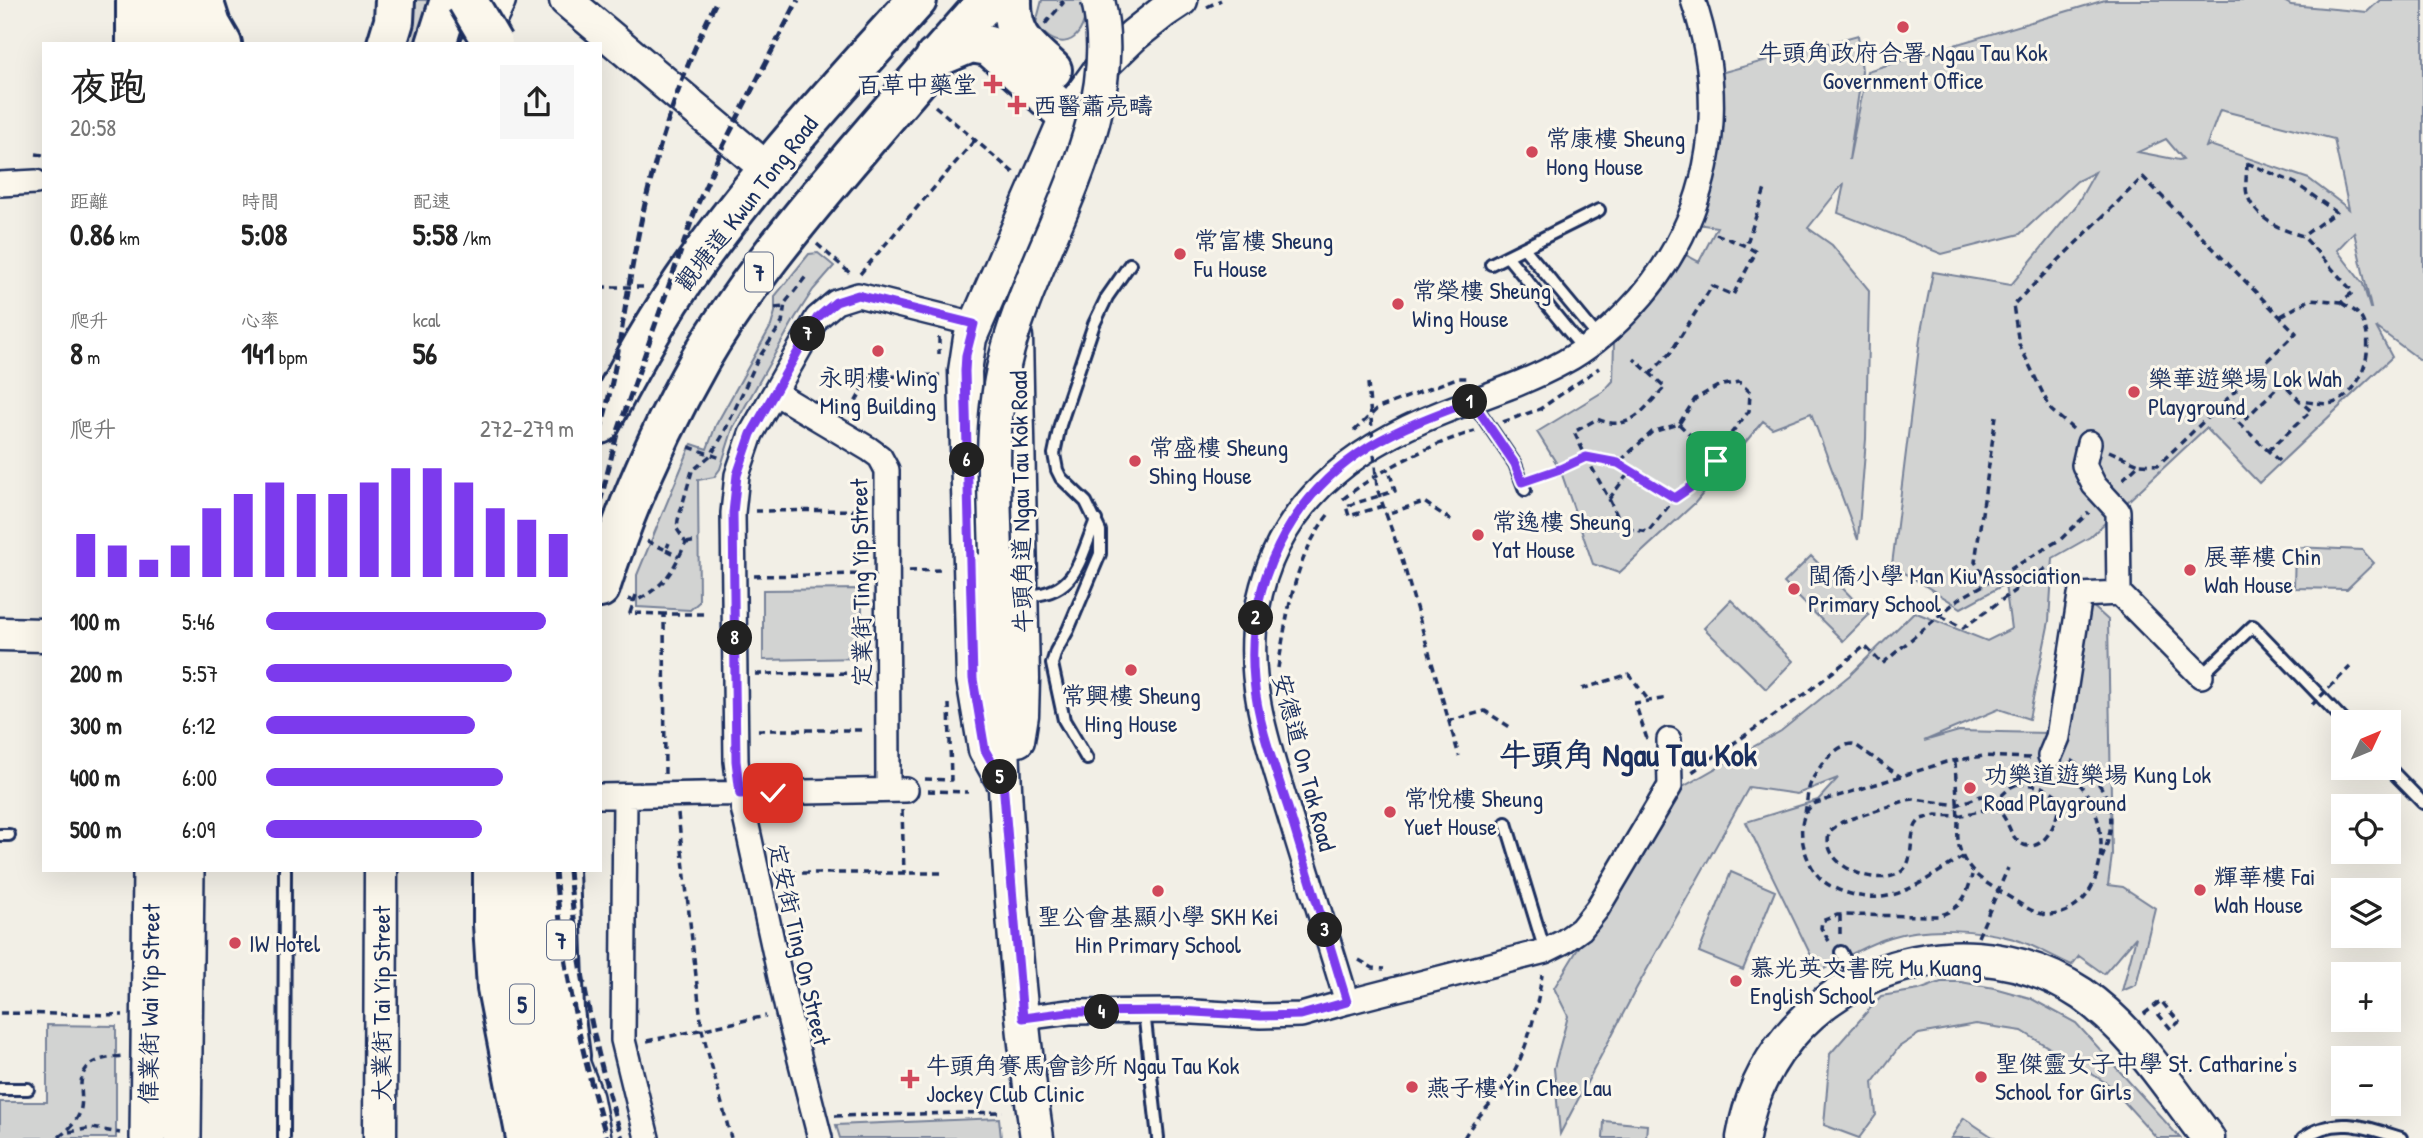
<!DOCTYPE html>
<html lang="zh-TW">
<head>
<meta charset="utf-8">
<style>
  :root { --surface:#fff; --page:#f6f6f6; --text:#222; --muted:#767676; --accent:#7c3aed }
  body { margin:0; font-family:"Patrick Hand","LXGW WenKai TC",sans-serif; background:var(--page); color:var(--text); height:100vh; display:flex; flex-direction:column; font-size:26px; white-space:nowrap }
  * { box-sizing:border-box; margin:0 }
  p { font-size:23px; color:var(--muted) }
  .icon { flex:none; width:38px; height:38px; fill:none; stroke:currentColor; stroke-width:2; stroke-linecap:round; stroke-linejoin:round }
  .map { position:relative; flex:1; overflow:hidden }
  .drawer { position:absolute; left:42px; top:42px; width:560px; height:830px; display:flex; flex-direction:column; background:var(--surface); border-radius:0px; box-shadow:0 7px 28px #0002 }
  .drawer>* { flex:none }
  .needle { width:46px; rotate:46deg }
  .fabs { position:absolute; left:2331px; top:710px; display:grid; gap:14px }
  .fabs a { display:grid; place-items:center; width:70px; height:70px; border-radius:0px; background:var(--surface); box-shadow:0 7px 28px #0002; font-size:35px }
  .pin { position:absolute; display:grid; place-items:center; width:60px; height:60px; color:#fff; margin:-30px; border-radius:14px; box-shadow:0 4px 10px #0006 }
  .km { position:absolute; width:35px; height:35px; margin:-18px; border-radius:50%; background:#222; color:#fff; font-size:19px; line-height:35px; text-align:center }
  .round { display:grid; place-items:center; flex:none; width:74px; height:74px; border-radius:0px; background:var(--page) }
  .head { display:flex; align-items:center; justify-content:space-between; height:119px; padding:0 28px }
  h1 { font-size:38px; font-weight:700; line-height:52px }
  .figures { display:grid; grid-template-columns:repeat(3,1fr); gap:10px; height:119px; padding:7px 28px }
  .figures div { display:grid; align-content:center }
  .figures b { font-size:30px; font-weight:700 }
  .figures small { font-size:19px; font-weight:400 }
  .figures p { font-size:19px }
  .chart { height:196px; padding:14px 28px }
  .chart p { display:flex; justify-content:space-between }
  .chart svg { width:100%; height:126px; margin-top:7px; stroke:var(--accent); stroke-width:6 }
  ul { padding:0 28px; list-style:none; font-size:23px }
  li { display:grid; grid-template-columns:112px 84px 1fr; align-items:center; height:52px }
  li i { height:18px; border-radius:9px; background:var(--accent) }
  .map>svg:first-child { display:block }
  .green { fill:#d2d3d2; stroke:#768198; stroke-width:2; fill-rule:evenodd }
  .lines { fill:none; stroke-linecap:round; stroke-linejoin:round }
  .lane-casing { stroke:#1b2f5e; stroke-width:16 }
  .street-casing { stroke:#1b2f5e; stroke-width:28 }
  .secondary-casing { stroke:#1b2f5e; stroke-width:37 }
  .primary-casing { stroke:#1b2f5e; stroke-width:40 }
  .highway-casing { stroke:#1b2f5e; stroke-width:44 }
  .path { stroke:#1b2f5e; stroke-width:3.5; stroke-dasharray:7 5; stroke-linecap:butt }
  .lane { stroke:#fbf7ec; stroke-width:10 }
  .street { stroke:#fbf7ec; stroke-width:23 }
  .secondary { stroke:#fbf7ec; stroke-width:32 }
  .primary { stroke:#fbf7ec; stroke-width:35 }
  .highway { stroke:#fbf7ec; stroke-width:38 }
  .rail { stroke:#1b2f5e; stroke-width:5; stroke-dasharray:10 5; stroke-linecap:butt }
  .secondary-bridge-casing { stroke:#1b2f5e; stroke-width:37; stroke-linecap:butt }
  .highway-bridge-casing { stroke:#1b2f5e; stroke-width:44; stroke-linecap:butt }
  .path-bridge { stroke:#1b2f5e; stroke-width:3.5; stroke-dasharray:7 5; stroke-linecap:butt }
  .secondary-bridge { stroke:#fbf7ec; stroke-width:32 }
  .highway-bridge { stroke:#fbf7ec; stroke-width:38 }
  .route-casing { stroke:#fff; stroke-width:14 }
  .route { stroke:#7c3aed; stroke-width:9 }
  .poi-dot { fill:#d1495b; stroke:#fbf7ec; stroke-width:2.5 }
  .labels { text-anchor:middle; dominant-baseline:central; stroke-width:6; stroke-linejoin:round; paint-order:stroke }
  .shield { fill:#fbf7ec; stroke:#5e6b89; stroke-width:2 }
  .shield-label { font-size:23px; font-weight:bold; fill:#1b2f5e }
  .poi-label { font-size:24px; fill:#1b2f5e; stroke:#fbf7ec; text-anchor:start }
  .street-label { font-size:24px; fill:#1b2f5e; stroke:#fbf7ec }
  .district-label { font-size:32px; font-weight:bold; fill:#1b2f5e; stroke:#fbf7ec }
</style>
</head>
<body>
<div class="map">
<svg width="2423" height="1138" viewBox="0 0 2423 1138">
  <rect width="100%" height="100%" fill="#f2efe6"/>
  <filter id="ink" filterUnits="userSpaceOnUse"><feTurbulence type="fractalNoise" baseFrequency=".0143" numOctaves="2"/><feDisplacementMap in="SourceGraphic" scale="14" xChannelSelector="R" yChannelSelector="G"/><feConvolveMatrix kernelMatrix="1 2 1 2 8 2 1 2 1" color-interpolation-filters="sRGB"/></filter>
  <g filter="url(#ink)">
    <path class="green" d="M406 0H430L415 44H399Z
      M1042 0H1104L1085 16C1079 49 1052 49 1036 23Z
      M2105 0H2282L2291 5 2367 12 2380 0H2423V362L2376 327 2392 357 2259 483 2206 428 2090 537 2053 558 2049 621 2029 719 1999 709 1924 741 1959 731 2047 733 2075 599 2087 601 2108 620 2112 855 2108 885 2123 887 2155 908 2136 985 2122 991 2136 937 2104 974 2079 956 2072 965C2054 957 2034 945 2014 939 1979 929 1926 926 1891 937 1865 945 1842 959 1819 972L1746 822 1818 800 1838 778 1797 794 1749 787 1636 989 1560 1134 1554 1068 1568 1016 1554 988 1674 792 1781 731 1850 675 1914 612 1987 641 2011 629 2005 584 1961 608 1892 565 1921 331 1933 272 2011 285 2076 206 2095 172 2077 181 2020 234 1942 254 1838 213 1844 183 1808 228 1832 245 1869 290 1866 439 1858 540 1811 413 1772 428 1763 421 1695 503 1619 573 1593 564 1560 469 1537 432 1604 391 1613 381 1614 342 1673 248 1699 262 1717 227 1683 222 1713 75 1858 35 1862 71 1849 160 1867 71ZM2220 110 2334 139 2349 209 2309 179 2210 145 2206 147ZM2166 139 2183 159 2179 160 2138 152ZM2354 232 2371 308H2370L2363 284 2337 250Z
      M818 253 834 266 813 290 795 318 733 428 720 469 714 477 698 480 699 602 690 610 637 607V575L690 447 692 444 707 449 716 425 771 326 775 312V296L809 254Z
      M2295 547 2362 550 2374 563 2347 589 2294 588Z
      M1811 556 1869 615 1843 641 1784 583Z
      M862 589V658L763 660V590Z
      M1731 600 1793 661 1766 689 1704 628Z
      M1731 872 1775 891 1743 970 1699 952Z
      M1941 982H1961L1994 988 2030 998 2076 1023 2180 1138H2157L2108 1084 2022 1031 1976 1024 1919 1034 1899 1047 1873 1082 1876 1115 1859 1138 1824 1125 1830 1054 1881 996 1919 990Z
      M47 1025 116 1026V1138H0V1102H47Z
      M999 1118 1001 1138H840L836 1125Z
      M1964 1118 1994 1138H1951Z
      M1604 1121 1647 1125 1646 1138H1603Z"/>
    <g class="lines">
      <g class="lane-casing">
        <path id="lane" d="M1524 248 1599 338
          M1507 256 1584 350
          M1491 264 1599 210
          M1472 401 1515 464 1525 490
          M1023 596C1077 595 1078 563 1096 520
          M2201 676 2253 626 2346 723
          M1087 759 1064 720 1052 664 1056 651 1068 630 1100 554V531L1086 502 1061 478 1057 470 1054 454 1060 425 1094 324 1107 297 1130 264
          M2389 768 2423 803
          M1506 823 1545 951
          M0 835H9
          M1841 952 1846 962
          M1144 1011 1158 1138
          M0 1089H28
          M284 1138 285 870
          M2303 1138C2336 1115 2366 1127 2401 1138"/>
      </g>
      <g class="street-casing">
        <path id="street" d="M0 184 36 182
          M775 393 869 449 880 457 887 470 888 790
          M2089 443 2084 465 2094 485 2118 511 2119 593 2201 676
          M2050 756 2058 737 2080 595 2119 593
          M600 796 906 790
          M625 796 623 1040 647 1138
          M1347 1002C1329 942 1310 882 1292 823 1271 753 1244 684 1257 610 1275 506 1351 448 1443 412 1484 396 1526 383 1564 362 1588 349 1609 331 1627 312 1710 227 1731 111 1693 0
          M1023 1018 1069 1012 1177 1011 1261 1016 1301 1015 1347 1002 1545 951 1563 942 1581 929 1597 909 1670 786 1669 740
          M820 1138 787 1009 740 794 736 761 733 513 737 475 751 434 817 318 836 302 858 295 974 324"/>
      </g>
      <g class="secondary-casing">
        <path id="secondary" d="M566 0 767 169
          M478 44 499 0
          M1016 337 1023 678 1022 715 1018 740
          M996 554C1002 749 1009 945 1037 1138
          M0 634 44 635
          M1003 782 985 750 973 679 965 371 970 338 1067 115 1103 65 1134 35 1163 12 1181 0
          M380 1138 381 870
          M1743 1138C1768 982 1953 908 2082 994 2134 1030 2170 1089 2208 1138"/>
      </g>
      <g class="primary-casing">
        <path id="primary" d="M157 44 158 0
          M186 44 190 0
          M571 1062 585 1098 593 1138
          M148 1138 151 870
          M183 1138 186 870"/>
      </g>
      <g class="highway-casing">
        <path id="highway" d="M203 0 211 25 222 44
          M1012 0C1011 37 1027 47 1052 70
          M136 44V0
          M387 44 394 21 395 0
          M436 44 450 0
          M935 58 971 43 989 46 1067 115
          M600 424C629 369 659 314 695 264 762 170 840 85 917 0
          M600 588C625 510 659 432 700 360 742 288 795 224 849 160 895 106 940 53 988 0
          M493 870V924L497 988 526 1138
          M528 870C529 960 540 1050 559 1138
          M559 870 564 1010 570 1056"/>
      </g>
      <path class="path" d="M1207 7 1221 0
        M1045 24 1063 3 1059 0
        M935 106 1015 174
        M36 154 44 155
        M2247 163 2295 183 2336 212 2303 236C2282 230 2257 220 2248 197 2244 188 2247 173 2247 163Z
        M1716 234 1746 246 1765 189
        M817 244 851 274
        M860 274 975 140
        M600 287H644
        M775 308 784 307
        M2281 316 2311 299 2341 302 2353 292 2303 236
        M939 337V354
        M1650 374 1671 352 1712 286 1733 295 1756 252 1746 246
        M2221 406 2240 424
        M850 412 869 377 940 375
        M1503 422 1540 409 1599 368
        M2073 429 2051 410 2019 344 2013 305 2143 177 2296 333 2158 465 2139 464 2120 482
        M1354 431 1378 408 1457 378H1468
        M689 447 721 458
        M2109 451 2139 464
        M2268 451 2311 411 2301 402
        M1586 457 1618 463 1652 432 1679 424 1695 399 1718 386 1739 382 1750 392 1749 411 1729 436 1716 461
        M1586 457 1609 499 1631 470
        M2279 461 2240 424 2282 383 2300 401C2309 402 2324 405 2333 403 2364 393 2378 340 2359 315 2355 310 2346 306 2341 302
        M1618 463 1675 498 1704 478 1716 461 1679 424
        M1537 477 1586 457 1574 432 1597 419C1631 433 1642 410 1665 387L1634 359
        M1343 499C1379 470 1431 444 1475 431
        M1609 499 1623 528 1648 532 1675 498
        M1383 506 1349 516 1346 506 1395 491 1389 470
        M755 511 866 510
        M1451 520 1424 502 1386 514 1402 559 1459 756
        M647 541 666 550 669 543
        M686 543 698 541
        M666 550 679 557
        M909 571 943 570
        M754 576 865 574
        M1989 582 2061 539 2089 512
        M636 595 630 613 664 614
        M628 599 636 601C667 584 671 573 686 543L677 529 678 520 692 471 711 455 723 435 758 359 782 323 785 303 808 274
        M1941 616 1963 628 2046 568 2065 583
        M1278 668C1287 615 1294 559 1328 515
        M755 674 866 673
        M1582 689 1629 674 1649 701
        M1448 721 1485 711 1513 729
        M758 730H866
        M1647 739 1635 703 1668 698
        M2071 760C2112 785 2120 817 2101 860
        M1955 761C1956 780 1957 800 1958 820 1958 829 1957 838 1959 846 1965 870 1981 880 2001 892 2014 899 2033 915 2049 915 2098 913 2109 851 2096 814 2091 797 2080 782 2066 770
        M1692 772 1808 692 1865 646 1882 664 1959 599 1989 582 1975 562 1996 416
        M665 774 664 614H705
        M925 779 951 780 949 704
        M2017 784C2035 785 2046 785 2059 798 2061 815 2046 853 2024 845 2007 838 2010 815 1994 808L1957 816 1936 815 1921 819C1905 832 1918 863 1899 873 1875 888 1817 864 1830 831L1842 822 1907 800 1914 799 1957 805 1981 796 2000 797 2011 787Z
        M928 791 968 792
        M902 810 904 873
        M1805 813C1807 804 1807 793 1810 785 1816 769 1836 743 1854 744L1901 777
        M678 814 702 1030 731 1138
        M1963 857C1938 871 1910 894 1881 897 1862 899 1835 892 1821 879 1804 863 1790 816 1816 803L1946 762 1983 756 2030 758
        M778 873H942
        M1840 915V936
        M2369 936 2376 944
        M1829 941 1821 928 1822 921 1837 915 1938 916C1961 909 1967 896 1972 875
        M1359 960 1373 968 1384 969
        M0 1013 123 1015
        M2144 1014 2161 1001 2179 1022 2171 1029 2158 1014
        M647 1041 766 1016
        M835 1116 1003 1112
        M69 1132 92 1128 120 1133
        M59 1137C68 1130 76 1123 80 1112 83 1102 81 1093 81 1084 82 1061 103 1058 122 1056
        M1464 1138C1475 1117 1494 1102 1507 1083 1527 1054 1537 1009 1542 975"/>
      <use href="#lane" class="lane"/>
      <use href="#street" class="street"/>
      <use href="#secondary" class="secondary"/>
      <use href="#primary" class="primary"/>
      <use href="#highway" class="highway"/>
      <path class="rail" d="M600 432C620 361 626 288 642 217 659 140 682 71 717 0
        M600 503 617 434 696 208 723 146 798 0
        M555 870C562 962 580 1050 607 1138
        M569 870C577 962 594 1050 622 1138"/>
      <g class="secondary-bridge-casing">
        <path id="secondary-bridge" d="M996 554C994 486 989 416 1008 349 1038 239 1126 119 1098 0"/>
      </g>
      <g class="highway-bridge-casing">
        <path id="highway-bridge" d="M467 0 493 44"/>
      </g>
      <path class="path-bridge" d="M1368 383 1377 488 1386 514
        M2312 705 2350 667
        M1978 937 2008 868"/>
      <use href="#secondary-bridge" class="secondary-bridge"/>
      <use href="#highway-bridge" class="highway-bridge"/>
    </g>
  </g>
  <g class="lines" filter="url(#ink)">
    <g class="route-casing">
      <path id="route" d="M773 793 740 794 736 761 733 513 737 475 751 434 817 318 836 302 858 295 974 324 966 355 965 371 973 679 985 750 1003 782 1023 1018 1069 1012 1178 1011 1261 1016 1301 1015 1347 1002C1328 939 1309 876 1290 814 1276 770 1258 726 1254 680 1245 586 1289 496 1370 446 1402 427 1437 414 1472 401L1515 464 1522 482 1560 469 1586 457 1618 463 1675 498 1704 478 1716 461"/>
    </g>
    <use href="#route" class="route"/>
  </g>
  <g class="poi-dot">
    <circle cx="1903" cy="27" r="7"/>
    <path d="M989.5 73.5h7v7h7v7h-7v7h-7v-7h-7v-7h7z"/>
    <path d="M1013.5 94.5h7v7h7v7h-7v7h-7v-7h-7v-7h7z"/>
    <circle cx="1532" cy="152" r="7"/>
    <circle cx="1180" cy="254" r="7"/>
    <circle cx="1398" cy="304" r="7"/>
    <circle cx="878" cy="351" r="7"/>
    <circle cx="2134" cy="392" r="7"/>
    <circle cx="1135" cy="461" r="7"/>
    <circle cx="1478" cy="535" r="7"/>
    <circle cx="2190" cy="570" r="7"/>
    <circle cx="1794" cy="589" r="7"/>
    <circle cx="1131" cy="670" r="7"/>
    <circle cx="1970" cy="788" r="7"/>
    <circle cx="1390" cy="812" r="7"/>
    <circle cx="2200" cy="890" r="7"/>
    <circle cx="1158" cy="891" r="7"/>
    <circle cx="235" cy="943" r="7"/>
    <circle cx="1736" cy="981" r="7"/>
    <circle cx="1981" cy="1077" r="7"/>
    <path d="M906.5 1068.5h7v7h7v7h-7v7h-7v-7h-7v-7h7z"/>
    <circle cx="1412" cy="1087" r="7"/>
  </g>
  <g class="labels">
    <g class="shield">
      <rect x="745" y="252.5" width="28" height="39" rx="5"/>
      <rect x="547" y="920.5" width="28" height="39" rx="5"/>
      <rect x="510" y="984.5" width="24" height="39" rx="5"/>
    </g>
    <g class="shield-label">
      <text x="759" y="272">7</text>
      <text x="561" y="940">7</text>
      <text x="522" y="1004">5</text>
    </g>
    <g class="poi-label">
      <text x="1903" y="52" text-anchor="middle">牛頭角政府合署 Ngau Tau Kok<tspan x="1903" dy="28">Government Office</tspan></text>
      <text x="977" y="84" text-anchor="end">百草中藥堂</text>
      <text x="1033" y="105">西醫蕭亮疇</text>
      <text x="1546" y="138">常康樓 Sheung<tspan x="1546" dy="28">Hong House</tspan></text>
      <text x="1194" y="240">常富樓 Sheung<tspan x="1194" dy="28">Fu House</tspan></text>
      <text x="1412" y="290">常榮樓 Sheung<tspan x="1412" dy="28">Wing House</tspan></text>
      <text x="878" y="377" text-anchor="middle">永明樓 Wing<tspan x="878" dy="28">Ming Building</tspan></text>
      <text x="2148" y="378">樂華遊樂場 Lok Wah<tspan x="2148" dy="28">Playground</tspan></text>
      <text x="1149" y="447">常盛樓 Sheung<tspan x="1149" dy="28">Shing House</tspan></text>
      <text x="1492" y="521">常逸樓 Sheung<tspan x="1492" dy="28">Yat House</tspan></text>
      <text x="2204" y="556">展華樓 Chin<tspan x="2204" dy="28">Wah House</tspan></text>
      <text x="1808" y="575">閩僑小學 Man Kiu Association<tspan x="1808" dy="28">Primary School</tspan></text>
      <text x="1131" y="695" text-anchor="middle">常興樓 Sheung<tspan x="1131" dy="28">Hing House</tspan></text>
      <text x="1984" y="774">功樂道遊樂場 Kung Lok<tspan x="1984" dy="28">Road Playground</tspan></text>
      <text x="1404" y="798">常悅樓 Sheung<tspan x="1404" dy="28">Yuet House</tspan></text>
      <text x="2214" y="876">輝華樓 Fai<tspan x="2214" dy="28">Wah House</tspan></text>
      <text x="1158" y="916" text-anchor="middle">聖公會基顯小學 SKH Kei<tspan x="1158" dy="28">Hin Primary School</tspan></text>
      <text x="249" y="943">IW Hotel</text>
      <text x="1750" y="967">慕光英文書院 Mu Kuang<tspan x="1750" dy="28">English School</tspan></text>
      <text x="1995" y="1063">聖傑靈女子中學 St. Catharine's<tspan x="1995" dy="28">School for Girls</tspan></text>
      <text x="926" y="1065">牛頭角賽馬會診所 Ngau Tau Kok<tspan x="926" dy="28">Jockey Club Clinic</tspan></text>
      <text x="1426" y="1087">燕子樓 Yin Chee Lau</text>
    </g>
    <g class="street-label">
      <text transform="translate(746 203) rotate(-52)">觀塘道 Kwun Tong Road</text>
      <text transform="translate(1020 502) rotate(-91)">牛頭角道 Ngau Tau Kok Road</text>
      <text transform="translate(860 583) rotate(-91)">定業街 Ting Yip Street</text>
      <text transform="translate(1305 762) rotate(75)">安德道 On Tak Road</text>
      <text transform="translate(800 944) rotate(77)">定安街 Ting On Street</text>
      <text transform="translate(149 1004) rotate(-89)">偉業街 Wai Yip Street</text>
      <text transform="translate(381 1004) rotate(-90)">大業街 Tai Yip Street</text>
    </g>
    <g class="district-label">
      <text x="1628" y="754">牛頭角 Ngau Tau Kok</text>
    </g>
  </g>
</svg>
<div class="fabs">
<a><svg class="needle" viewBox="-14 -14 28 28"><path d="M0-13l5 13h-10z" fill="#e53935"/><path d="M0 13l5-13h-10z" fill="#767676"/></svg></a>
<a><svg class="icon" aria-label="locate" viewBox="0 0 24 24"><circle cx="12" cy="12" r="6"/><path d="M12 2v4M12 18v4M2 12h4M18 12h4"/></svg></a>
<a><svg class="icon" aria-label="layers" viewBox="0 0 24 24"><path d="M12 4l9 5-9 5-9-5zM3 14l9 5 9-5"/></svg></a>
<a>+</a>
<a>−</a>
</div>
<div class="pin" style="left:1716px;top:461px;background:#1e9e55"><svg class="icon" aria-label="arrive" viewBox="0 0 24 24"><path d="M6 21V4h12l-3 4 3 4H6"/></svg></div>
<div class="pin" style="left:773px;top:793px;background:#d93025"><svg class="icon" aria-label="check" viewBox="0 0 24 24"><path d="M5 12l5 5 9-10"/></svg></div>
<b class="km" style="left:1470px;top:402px">1</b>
<b class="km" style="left:1256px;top:618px">2</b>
<b class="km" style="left:1325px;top:930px">3</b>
<b class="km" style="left:1102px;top:1012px">4</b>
<b class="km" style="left:1000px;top:777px">5</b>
<b class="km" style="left:967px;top:460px">6</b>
<b class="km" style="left:808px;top:334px">7</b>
<b class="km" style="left:735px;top:638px">8</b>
<section class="drawer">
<div class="head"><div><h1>夜跑</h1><p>20:58</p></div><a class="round"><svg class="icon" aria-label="share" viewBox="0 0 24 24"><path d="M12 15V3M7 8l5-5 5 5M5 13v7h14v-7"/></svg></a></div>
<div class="figures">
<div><p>距離</p><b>0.86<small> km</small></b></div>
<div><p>時間</p><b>5:08</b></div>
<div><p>配速</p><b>5:58<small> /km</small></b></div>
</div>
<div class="figures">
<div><p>爬升</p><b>8<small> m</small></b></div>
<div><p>心率</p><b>141<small> bpm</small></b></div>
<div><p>kcal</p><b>56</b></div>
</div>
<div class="chart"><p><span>爬升</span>272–279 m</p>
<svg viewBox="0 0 160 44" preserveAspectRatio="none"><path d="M5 44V29M15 44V33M25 44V38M35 44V33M45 44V20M55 44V15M65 44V11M75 44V15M85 44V15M95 44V11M105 44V6M115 44V6M125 44V11M135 44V20M145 44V24M155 44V29"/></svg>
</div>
<ul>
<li><b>100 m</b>5:46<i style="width:91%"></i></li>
<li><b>200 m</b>5:57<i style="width:80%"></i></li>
<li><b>300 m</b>6:12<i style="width:68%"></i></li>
<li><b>400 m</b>6:00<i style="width:77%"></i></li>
<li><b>500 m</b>6:09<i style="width:70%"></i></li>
</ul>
</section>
</div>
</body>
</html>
